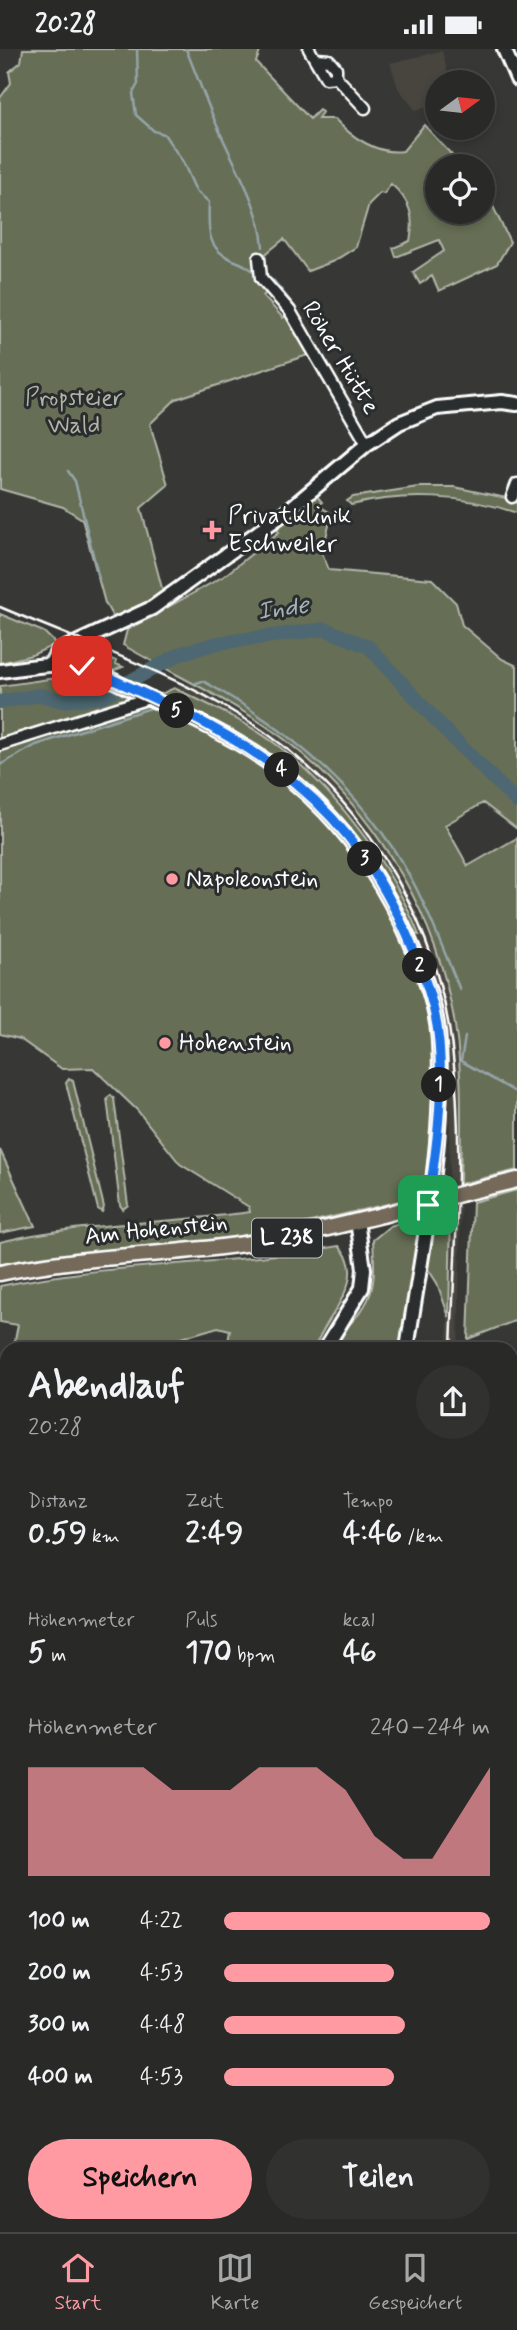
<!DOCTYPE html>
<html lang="de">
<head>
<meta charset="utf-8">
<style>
  :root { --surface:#292a28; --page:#313230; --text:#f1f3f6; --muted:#a5a7a8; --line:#454645; --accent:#ff9aa2 }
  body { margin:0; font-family:Mynerve,sans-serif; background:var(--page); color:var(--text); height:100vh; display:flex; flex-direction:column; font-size:26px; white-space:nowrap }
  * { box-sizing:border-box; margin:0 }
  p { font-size:23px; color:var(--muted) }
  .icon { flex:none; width:38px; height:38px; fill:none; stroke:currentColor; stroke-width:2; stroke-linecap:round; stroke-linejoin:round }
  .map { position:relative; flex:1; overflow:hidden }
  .sheet { position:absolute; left:0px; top:1293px; width:518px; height:891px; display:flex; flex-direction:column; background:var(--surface); border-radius:21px 21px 0 0; box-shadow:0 4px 10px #0003,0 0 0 2px var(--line) }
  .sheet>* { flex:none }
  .needle { width:46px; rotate:75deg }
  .buttons { position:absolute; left:425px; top:21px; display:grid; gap:14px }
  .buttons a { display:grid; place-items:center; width:70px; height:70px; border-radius:50%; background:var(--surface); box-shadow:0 4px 10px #0003,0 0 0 2px var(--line); font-size:35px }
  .pin { position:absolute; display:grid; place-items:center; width:60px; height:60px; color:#fff; margin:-30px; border-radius:14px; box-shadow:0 4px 10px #0006 }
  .km { position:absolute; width:35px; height:35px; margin:-18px; border-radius:50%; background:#222; color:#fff; font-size:19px; line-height:35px; text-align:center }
  .round { display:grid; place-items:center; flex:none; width:74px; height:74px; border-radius:37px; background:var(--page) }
  .summary { display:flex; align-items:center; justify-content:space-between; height:119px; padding:0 28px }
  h1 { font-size:38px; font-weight:700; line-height:52px }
  .stats { display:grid; grid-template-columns:repeat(3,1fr); gap:10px; height:119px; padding:7px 28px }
  .stats div { display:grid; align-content:center }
  .stats b { font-size:30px; font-weight:700 }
  .stats small { font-size:19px; font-weight:400 }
  .stats p { font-size:19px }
  .chart { height:196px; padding:14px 28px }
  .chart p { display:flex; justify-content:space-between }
  .chart svg { width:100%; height:126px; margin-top:7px; fill:var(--accent); opacity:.7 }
  .action { display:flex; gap:14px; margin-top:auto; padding:14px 28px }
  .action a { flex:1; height:80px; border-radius:42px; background:var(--accent); color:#111; font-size:28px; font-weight:700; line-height:80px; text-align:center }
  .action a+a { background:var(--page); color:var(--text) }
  ul { padding:0 28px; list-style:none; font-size:23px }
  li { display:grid; grid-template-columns:112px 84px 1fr; align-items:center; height:52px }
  li i { height:18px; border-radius:9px; background:var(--accent) }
  .status { display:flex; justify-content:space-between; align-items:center; height:49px; padding:0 35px; background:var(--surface); direction:ltr }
  .status svg { height:19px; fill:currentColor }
  .dock { display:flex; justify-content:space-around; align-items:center; height:98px; border-top:2px solid var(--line); background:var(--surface); font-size:19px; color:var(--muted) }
  .dock a { display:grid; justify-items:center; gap:4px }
  .dock .current { color:var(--accent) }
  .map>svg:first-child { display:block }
  .built { fill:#47453e }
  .green { fill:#666e54; stroke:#b2b6aa; stroke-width:2 }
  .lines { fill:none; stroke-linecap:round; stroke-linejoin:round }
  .stream { stroke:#95a4aa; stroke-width:2.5 }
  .river { stroke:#4e6872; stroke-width:14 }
  .street-casing { stroke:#fff; stroke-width:15 }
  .secondary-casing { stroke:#fff; stroke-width:18 }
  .primary-casing { stroke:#fff; stroke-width:19 }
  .street { stroke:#2a2d2e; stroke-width:10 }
  .secondary { stroke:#2a2d2e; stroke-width:12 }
  .primary { stroke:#746a5a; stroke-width:14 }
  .rail { stroke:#fff; stroke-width:2.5 }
  .primary-bridge-casing { stroke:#fff; stroke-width:19; stroke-linecap:butt }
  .primary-bridge { stroke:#746a5a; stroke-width:14 }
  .route-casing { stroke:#fff; stroke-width:14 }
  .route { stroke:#1a73e8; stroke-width:9 }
  .poi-dot { fill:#ff9aa2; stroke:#2a2d2e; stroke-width:2.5 }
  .labels { text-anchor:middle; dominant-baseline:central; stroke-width:6; stroke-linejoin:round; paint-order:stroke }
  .shield { fill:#2a2d2e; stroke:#bfc0c0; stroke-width:2 }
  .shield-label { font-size:23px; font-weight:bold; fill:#fff }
  .street-label { font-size:24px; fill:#fff; stroke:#2a2d2e }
  .park-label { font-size:24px; fill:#b2b6aa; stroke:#2a2d2e }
  .poi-label { font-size:24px; fill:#fff; stroke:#2a2d2e; text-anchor:start }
  .water-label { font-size:26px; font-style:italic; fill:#a6b4b8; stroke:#2a2d2e }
</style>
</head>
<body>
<div class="status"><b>20:28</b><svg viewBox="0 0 49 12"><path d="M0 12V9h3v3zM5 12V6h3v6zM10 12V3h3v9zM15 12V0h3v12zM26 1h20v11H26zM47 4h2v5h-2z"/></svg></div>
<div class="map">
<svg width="517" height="2183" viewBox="0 0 517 2183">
  <rect width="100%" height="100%" fill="#373835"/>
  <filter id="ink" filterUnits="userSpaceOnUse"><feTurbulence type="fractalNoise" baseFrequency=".0143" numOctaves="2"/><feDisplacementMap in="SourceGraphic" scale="14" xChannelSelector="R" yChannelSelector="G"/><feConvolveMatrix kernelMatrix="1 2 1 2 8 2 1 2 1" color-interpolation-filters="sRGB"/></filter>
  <g filter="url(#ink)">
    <path class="built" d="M442 2 450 33H438L437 52 416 62 398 39 390 14Z
      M189 634 284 690 330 730 371 778 398 821 439 909 451 955 462 1048 460 1135 449 1138 450 1046 440 956 414 874 391 829 361 783 323 738 280 698 242 674 174 639Z
      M461 1157 458 1300H447L451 1160Z
      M511 1879 517 1880V2145L511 2172Z
      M0 1996 7 2000 6 2095 0 2090Z"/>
    <path class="green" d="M23 0H261L256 13 310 70 319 61 322 63 318 70H335C351 88 378 106 403 102L424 76 452 106 457 117H438V163H483V147L490 151 510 193 497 215 439 242 432 227 420 235 413 223 444 202 439 191 396 208 393 199 410 192C415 168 410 151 391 135L384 145 380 144 369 155 356 198 334 212 308 222 284 190 257 212 267 243 263 247 283 269 288 265 311 305 176 350 150 375 168 436 141 459 163 543 142 559 114 570 105 554 82 470 63 458 0 440V49L11 34 9 23 21 13Z
      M418 438H454L511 450 517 452V464C465 446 405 443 351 456L347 452 353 448Z
      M316 446 322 453 318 456 332 465 322 504 329 521 432 530 456 554 462 576 502 610 517 617V780L483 754 445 776 468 817 517 789V1121L460 1135C461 1075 464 1014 451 955 430 852 367 754 284 690 235 653 176 627 123 596L127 581 224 527 279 483 275 477 299 459 305 466 312 461 307 454Z
      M0 565 44 583 56 595 32 606 0 614Z
      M91 602 116 612V615L123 618 110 623 80 609Z
      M83 625 133 650 0 691V637Z
      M174 639C210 656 249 674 281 699 340 747 391 815 419 886L414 885C352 752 289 706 159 646Z
      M148 656C294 699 417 840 434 993 440 1044 433 1095 426 1146L289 1178 216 1191 74 1204 0 1217V1193C82 1173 167 1175 250 1163L249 1158 180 1115 137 1061 93 1019 62 1020 20 990 0 985V700Z
      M69 1030 73 1032 104 1158 102 1163 98 1160 66 1034Z
      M111 1046 114 1050 128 1156 123 1160 120 1156 107 1049Z
      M0 1101 35 1177 0 1184Z
      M517 1141V1271L468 1290 473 1153Z
      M451 1160 449 1268 437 1234 426 1217 432 1165Z
      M423 1167 402 1300H333C340 1281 355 1273 365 1256 377 1237 374 1213 373 1191L390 1177Z
      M339 1197C371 1230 325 1267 314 1300H227L230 1281 218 1278 174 1291 98 1295 90 1300H13L18 1276 0 1273V1237C112 1213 227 1217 339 1197Z
      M0 1348H7V1444L0 1438V1382L6 1369Z
      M415 2177H506L504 2183H413Z"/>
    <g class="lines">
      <path class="stream" d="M137 0 138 35 133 44 136 66 154 82 164 85 183 113 196 142 209 153C208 179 206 200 233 211 243 215 250 218 257 226
        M186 0C197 27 207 55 219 81 235 118 260 156 263 198
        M266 229 274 232 295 258
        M68 422 75 432 99 530
        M196 634 203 632C290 680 365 743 413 833 431 867 445 905 460 941
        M165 652 174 646
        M0 716 36 696 157 657
        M465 988 461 1012 517 1044"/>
      <path class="river" d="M0 653 40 646 63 652 101 648 182 604 218 594 325 580 369 598 443 679 517 753"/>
      <g class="street-casing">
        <path id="street" d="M309 0 326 29 336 28 365 59
          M317 10 329 11 336 19V28
          M259 209 261 229 290 262 367 395
          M512 448 517 435
          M0 696 149 649
          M0 1518 7 1523
          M511 1653 517 1654
          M0 1721 7 1728
          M0 1748 7 1741
          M511 1788 517 1789
          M511 1843 517 1844
          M0 1991 7 1996"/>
      </g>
      <g class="secondary-casing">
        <path id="secondary" d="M504 0 517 30
          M50 616 57 603 152 559 286 463 367 395 399 374 437 359 502 353 517 355
          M0 622C26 619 53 613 79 617 92 619 106 628 118 634 145 647 172 660 199 673 300 721 365 791 410 893 424 925 438 960 439 995 445 1097 422 1200 407 1300
          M325 1300 362 1239 364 1220 357 1172
          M0 2161 7 2163
          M45 2177 62 2183"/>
      </g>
      <g class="primary-casing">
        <path id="primary" d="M464 1144 517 1131
          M0 1224C70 1209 142 1207 213 1199 271 1193 326 1180 382 1166"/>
      </g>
      <use href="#street" class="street"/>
      <use href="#secondary" class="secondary"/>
      <use href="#primary" class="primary"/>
      <path class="rail" d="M0 558C82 593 170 622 245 670 360 742 436 865 452 999 465 1098 454 1201 451 1300
        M353 2183V2177"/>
      <g class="primary-bridge-casing">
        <path id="primary-bridge" d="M382 1166 464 1144"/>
      </g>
      <use href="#primary-bridge" class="primary-bridge"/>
    </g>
  </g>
  <g class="lines" filter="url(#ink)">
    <g class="route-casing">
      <path id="route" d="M82 617C229 681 339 731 407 886 422 920 436 956 439 993 444 1047 436 1103 428 1156"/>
    </g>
    <use href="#route" class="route"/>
  </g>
  <g class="poi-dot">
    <path d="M208.5 470.5h7v7h7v7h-7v7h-7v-7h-7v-7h7z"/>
    <circle cx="172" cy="830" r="7"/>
    <circle cx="165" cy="994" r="7"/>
  </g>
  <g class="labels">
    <rect class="shield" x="252" y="1169.5" width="70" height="39" rx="5"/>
    <g class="shield-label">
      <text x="287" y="1189">L 238</text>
    </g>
    <g class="street-label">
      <text transform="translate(340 309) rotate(59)">Röher Hütte</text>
      <text transform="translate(156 1181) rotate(-6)">Am Hohenstein</text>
    </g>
    <g class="park-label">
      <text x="74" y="349">Propsteier<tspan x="74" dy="28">Wald</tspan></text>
    </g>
    <g class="poi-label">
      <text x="228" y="467">Privatklinik<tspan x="228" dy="28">Eschweiler</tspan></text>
      <text x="186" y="830">Napoleonstein</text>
      <text x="179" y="994">Hohenstein</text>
    </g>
    <g class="water-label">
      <text transform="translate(283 560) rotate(-8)">Inde</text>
    </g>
  </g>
</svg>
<div class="buttons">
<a><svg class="needle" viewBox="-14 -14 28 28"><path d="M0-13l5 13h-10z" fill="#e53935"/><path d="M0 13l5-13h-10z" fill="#a5a7a8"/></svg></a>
<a><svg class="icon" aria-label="locate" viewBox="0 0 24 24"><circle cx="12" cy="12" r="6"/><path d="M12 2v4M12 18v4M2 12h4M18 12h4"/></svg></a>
</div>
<div class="pin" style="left:428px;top:1156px;background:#1e9e55"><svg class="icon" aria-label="arrive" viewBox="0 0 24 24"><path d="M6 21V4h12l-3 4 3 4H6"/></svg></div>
<div class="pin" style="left:82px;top:617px;background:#d93025"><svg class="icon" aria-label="check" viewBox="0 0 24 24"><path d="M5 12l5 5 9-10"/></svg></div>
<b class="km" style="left:439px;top:1036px">1</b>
<b class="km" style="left:420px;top:917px">2</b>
<b class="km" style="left:365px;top:810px">3</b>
<b class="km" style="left:282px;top:721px">4</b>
<b class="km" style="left:177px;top:662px">5</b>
<section class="sheet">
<div class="summary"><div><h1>Abendlauf</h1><p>20:28</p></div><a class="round"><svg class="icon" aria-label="share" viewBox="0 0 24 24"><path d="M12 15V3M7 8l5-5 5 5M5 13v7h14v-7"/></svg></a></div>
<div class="stats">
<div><p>Distanz</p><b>0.59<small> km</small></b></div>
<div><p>Zeit</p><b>2:49</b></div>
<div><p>Tempo</p><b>4:46<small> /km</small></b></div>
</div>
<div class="stats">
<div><p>Höhenmeter</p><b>5<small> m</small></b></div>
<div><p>Puls</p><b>170<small> bpm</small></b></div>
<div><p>kcal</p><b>46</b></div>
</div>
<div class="chart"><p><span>Höhenmeter</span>240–244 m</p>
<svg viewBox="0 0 160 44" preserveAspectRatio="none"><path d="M0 44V6L10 6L20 6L30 6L40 6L50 14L60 14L70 14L80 6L90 6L100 6L110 14L120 30L130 38L140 38L150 22L160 6V44z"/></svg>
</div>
<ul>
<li><b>100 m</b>4:22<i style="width:100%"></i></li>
<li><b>200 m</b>4:53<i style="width:64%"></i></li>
<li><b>300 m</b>4:48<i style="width:68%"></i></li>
<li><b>400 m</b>4:53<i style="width:64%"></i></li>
</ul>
<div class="action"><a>Speichern</a><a>Teilen</a></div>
</section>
</div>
<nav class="dock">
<a class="current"><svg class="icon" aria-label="home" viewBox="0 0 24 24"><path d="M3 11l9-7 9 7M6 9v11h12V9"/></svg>Start</a>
<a><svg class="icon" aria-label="map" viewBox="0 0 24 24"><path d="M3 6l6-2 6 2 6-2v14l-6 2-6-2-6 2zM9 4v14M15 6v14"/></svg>Karte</a>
<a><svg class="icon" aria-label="saved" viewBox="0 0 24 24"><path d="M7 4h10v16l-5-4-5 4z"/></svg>Gespeichert</a>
</nav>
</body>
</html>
